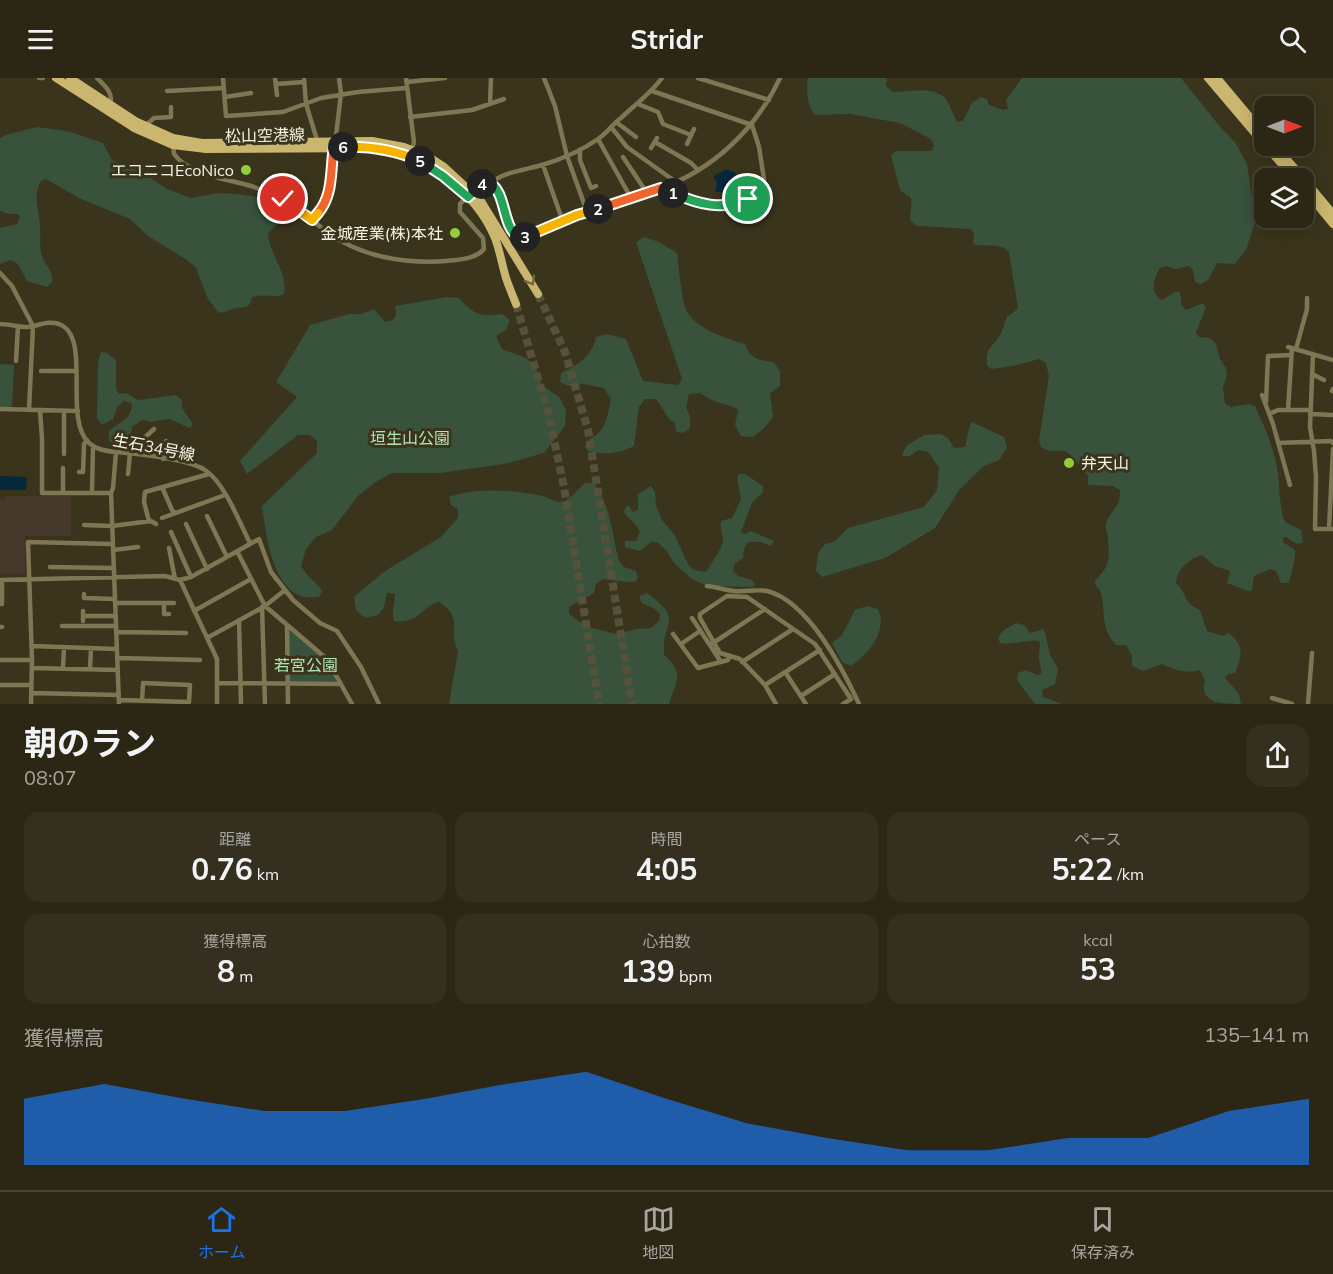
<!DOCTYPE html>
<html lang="ja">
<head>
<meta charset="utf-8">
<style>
  :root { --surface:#2c2715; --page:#342f1e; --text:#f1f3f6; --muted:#a6a5a0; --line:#484434; --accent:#1a73e8 }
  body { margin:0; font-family:Mulish,"Noto Sans JP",sans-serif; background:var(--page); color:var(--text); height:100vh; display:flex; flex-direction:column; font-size:22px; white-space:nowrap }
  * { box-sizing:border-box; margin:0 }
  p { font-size:20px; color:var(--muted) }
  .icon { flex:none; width:33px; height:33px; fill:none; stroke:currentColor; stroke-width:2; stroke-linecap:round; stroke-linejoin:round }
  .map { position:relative; height:626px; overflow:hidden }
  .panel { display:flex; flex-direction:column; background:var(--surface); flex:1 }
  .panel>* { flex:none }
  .needle { width:39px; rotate:90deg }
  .controls { position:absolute; left:1254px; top:18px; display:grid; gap:12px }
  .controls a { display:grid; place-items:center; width:60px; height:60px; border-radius:12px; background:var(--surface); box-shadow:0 3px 15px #0003,0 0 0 2px var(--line); font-size:30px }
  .pin { position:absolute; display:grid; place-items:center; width:51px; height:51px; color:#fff; margin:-26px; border:3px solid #fff; border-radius:50%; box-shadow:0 2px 6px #0007 }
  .km { position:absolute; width:30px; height:30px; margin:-15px; border-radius:50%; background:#222; color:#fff; font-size:16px; line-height:30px; text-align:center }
  .round { display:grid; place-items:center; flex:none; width:63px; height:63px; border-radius:18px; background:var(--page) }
  .head { display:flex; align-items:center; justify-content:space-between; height:102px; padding:0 24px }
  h1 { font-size:33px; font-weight:700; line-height:45px }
  .figures { display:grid; grid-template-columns:repeat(3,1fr); gap:9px; height:102px; padding:6px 24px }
  .figures div { display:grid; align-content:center; border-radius:15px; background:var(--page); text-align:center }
  .figures b { font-size:30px; font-weight:700 }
  .figures small { font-size:16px; font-weight:400 }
  .figures p { font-size:16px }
  .chart { height:168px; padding:12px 24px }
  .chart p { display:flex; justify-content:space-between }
  .chart svg { width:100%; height:108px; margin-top:6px; fill:var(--accent); opacity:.7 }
  header { display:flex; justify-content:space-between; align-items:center; height:78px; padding:0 24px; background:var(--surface); font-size:27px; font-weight:700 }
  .menu { display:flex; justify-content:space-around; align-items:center; height:84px; border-top:2px solid var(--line); background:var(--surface); font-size:16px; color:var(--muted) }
  .menu a { display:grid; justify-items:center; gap:3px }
  .menu .on { color:var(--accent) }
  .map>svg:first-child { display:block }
  .education { fill:#46392b }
  .green { fill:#38523c }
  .water { fill:#05283a }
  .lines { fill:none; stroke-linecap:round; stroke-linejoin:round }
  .primary-tunnel { stroke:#56513a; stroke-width:8; stroke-dasharray:8 4; stroke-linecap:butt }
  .street { stroke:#7f7654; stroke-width:4.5 }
  .primary { stroke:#cab66e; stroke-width:8 }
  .oneway { stroke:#74683d }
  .split-1-casing { stroke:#fff; stroke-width:12 }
  .split-2-casing { stroke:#fff; stroke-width:12 }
  .split-3-casing { stroke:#fff; stroke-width:12 }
  .split-4-casing { stroke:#fff; stroke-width:12 }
  .split-5-casing { stroke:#fff; stroke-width:12 }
  .split-6-casing { stroke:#fff; stroke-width:12 }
  .split-7-casing { stroke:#fff; stroke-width:12 }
  .split-8-casing { stroke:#fff; stroke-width:12 }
  .split-1 { stroke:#22a559; stroke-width:8 }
  .split-2 { stroke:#f0652b; stroke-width:8 }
  .split-3 { stroke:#f5b400; stroke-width:8 }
  .split-4 { stroke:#22a559; stroke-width:8 }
  .split-5 { stroke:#22a559; stroke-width:8 }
  .split-6 { stroke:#f5b400; stroke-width:8 }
  .split-7 { stroke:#f0652b; stroke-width:8 }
  .split-8 { stroke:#f5b400; stroke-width:8 }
  .poi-dot { fill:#94cc3b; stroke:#3a341c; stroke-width:2 }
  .labels { text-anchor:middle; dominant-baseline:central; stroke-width:6; stroke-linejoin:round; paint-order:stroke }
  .street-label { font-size:16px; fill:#f6f3e4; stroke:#3a341c }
  .poi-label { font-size:16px; fill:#f6f3e4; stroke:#3a341c; text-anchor:end }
  .park-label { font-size:16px; fill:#afe3b7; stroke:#3a341c }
</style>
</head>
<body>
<header><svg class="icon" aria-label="menu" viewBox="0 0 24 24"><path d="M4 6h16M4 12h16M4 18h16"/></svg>Stridr<svg class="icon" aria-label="search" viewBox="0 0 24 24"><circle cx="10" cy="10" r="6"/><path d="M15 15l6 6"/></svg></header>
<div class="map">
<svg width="1333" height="626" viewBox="0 0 1333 626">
  <rect width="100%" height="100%" fill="#3a341c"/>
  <path class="education" d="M6 418H71V458H25V495L0 496V422H5Z"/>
  <path class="green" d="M808 0H887L886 8 893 14C909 14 933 7 946 21 950 27 953 37 957 44L963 43 972 25 981 19 987 21 989 27 1003 32 1008 31 1006 22 1022 0H1181L1221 50 1235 64 1247 86 1252 120 1257 138 1246 172 1235 186 1217 185 1208 202 1201 206 1195 204 1193 192 1189 188 1176 191 1166 188 1160 190C1154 201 1149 214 1162 222L1175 214H1179L1181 219V227L1186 232 1203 225 1206 230 1196 254 1199 259 1210 260 1216 266 1220 281 1226 290 1227 297 1223 310 1225 325 1231 329 1248 326 1255 328C1265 350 1275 372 1278 396 1280 412 1279 429 1285 444L1301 452 1303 465 1297 466 1286 459 1283 460V464L1295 472C1296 480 1291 497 1289 505H1281L1276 493 1270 491 1254 498 1252 512 1248 513 1227 505 1230 493 1215 488 1202 477C1189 481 1177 491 1176 505 1189 517 1181 524 1200 532L1207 553 1223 558 1229 555C1245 569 1242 576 1235 595L1228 596 1225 600 1239 616 1241 626C1223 626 1198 626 1205 602L1200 592C1186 596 1175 592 1162 586L1143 593 1132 588V578L1126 567H1116C1100 549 1106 537 1101 515 1099 509 1095 510 1095 502 1111 488 1109 480 1108 460 1108 455 1105 451 1106 446 1109 432 1121 432 1120 412L1113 408 1088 407V397C1081 391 1072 374 1064 373 1053 371 1053 376 1041 369L1039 362 1049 298 1046 285 1039 281 1013 288 991 291 987 287C985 267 995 269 1002 253 1004 249 1005 243 1007 239 1011 235 1015 235 1018 229L1009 175C1001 164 987 169 975 167L973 164 974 156 971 151 917 148 910 142C910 134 912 128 911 120L901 113 899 109 891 77 896 73H931L934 67 931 61 900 45 850 36 815 37C807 28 806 12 808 0Z
    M37 49 67 53 103 65 112 82 141 94 167 111 191 120 219 115 237 116 257 119 284 129V139L268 155C269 176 288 194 284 216 273 221 263 215 252 219L250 226 246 229 236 230 221 235 218 234 208 221 196 190 187 182 148 158 130 141 81 121 46 101 42 102C31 117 40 132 40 149 41 159 39 168 42 178 45 188 54 193 52 204L47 209 27 203 18 186 11 182 0 186V150L17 146 20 139 18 136H9L0 133V60L6 57Z
    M644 159 659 164 677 175C679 188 681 225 688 235 697 251 728 261 745 266 751 281 757 282 773 284L780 293V308L770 315 773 339 764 350 753 359 741 358 735 347 738 332C727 324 715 327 700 315L689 316 686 330 690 338V350L683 355 676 353 675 345 670 342 656 321H645L639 329 634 368C619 376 605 377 588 373L585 369 589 361C605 356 608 336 611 321L604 310 583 306 568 308 560 304 561 295C578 287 592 278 596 259L607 256 626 261 643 303 678 307 682 301 636 164Z
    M447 219 459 220C474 237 480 239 502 236L510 242 506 252 496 258 502 271 526 280 536 289 542 307 560 320 566 333 565 348 544 375 504 386 440 395H392L377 403 358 418 332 452 316 459 306 471 301 488C307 499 316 503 322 513L319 519C313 519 305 520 300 518 271 505 266 456 262 428L317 375V363L310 357H298L247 396 240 383 297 319 276 304 310 247 349 236H361L374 231 385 244 393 242 396 237 395 228Z
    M101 274 107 275 116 282V311L119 316 126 315 138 322 176 317 182 322V330L193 346 190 350 169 341 150 344 142 342 132 349 129 368H117L109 363V353C120 344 131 342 132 325L123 323 117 330 113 341 102 347 97 340 98 284Z
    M0 286 14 287 12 329H0Z
    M972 344 1004 359 1007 370 999 382 984 388 960 411 935 450 885 480 822 499 816 493 818 475 825 466 834 464 848 450 924 429 937 412 939 389 928 374 918 372 910 378H902L906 368 924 357 941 356 948 360 954 370 965 369C968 360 967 352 972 344Z
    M739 396H745L763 408V414L752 425 741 454 745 456 751 453 774 463 771 468 760 464H748L744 471 743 480 734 486 733 493 738 498 752 502 755 507 753 509 707 508 692 501 674 485 666 472 657 464H651L640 473 625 469V463H636L640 454C636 445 629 442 624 434L626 428H629L633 434 638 432V416L651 408 655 414 656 428 662 442 674 456 688 486 693 492 706 494C710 487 722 471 723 463 723 456 719 450 721 443L732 440 741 421 737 400Z
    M585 405H594C611 428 612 457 619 483L624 489 636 493 638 500 635 504 615 503 603 501 596 506 594 515 569 529V536L585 548 616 556 637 551 651 550 659 543 660 536 655 531 642 525 639 518 647 515C685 543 662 540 664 577 685 595 676 603 669 626H449L458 573C447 552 465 541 439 524 420 529 420 546 394 543 391 533 395 526 395 516L387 515 384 529 378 537 365 540 356 532 354 519 385 493 441 459 458 440V431L451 427 449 419C475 409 516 412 542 418 547 419 554 424 560 424 569 424 579 410 585 405Z
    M867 528 878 531C888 552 869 576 851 588L842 584 832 565 842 557 855 532Z
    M1016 545 1024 547 1030 555 1043 551 1045 554 1050 577 1058 591 1055 606 1042 612 1043 619 1062 626H1035L1017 602 1018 595 1026 592 1037 597 1041 596C1042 589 1038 583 1039 577 1039 570 1041 569 1039 563 1025 561 1013 568 1000 565L998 559 1004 552Z
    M288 550 327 583 337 602 334 605 289 604Z"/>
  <path class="water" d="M726 91 735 95 736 101 746 105 732 117 715 113 717 105 714 100 715 97Z
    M0 398 27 399 26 412H0Z"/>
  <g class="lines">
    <path class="primary-tunnel" d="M538 216 565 274 588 352 632 626
      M516 226 548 334 564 409 599 626"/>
    <path class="street" d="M39 0H43
      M97 0C105 8 114 15 110 27
      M223 0 226 38 283 34 321 20 358 14 406 10
      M275 0 277 17
      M304 0 306 26 317 62
      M406 0 414 64 412 72
      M544 0 555 28 567 78 587 134
      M698 0 769 22
      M407 4 445 0
      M276 6 304 4
      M167 13 224 10
      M652 13 752 47 759 69 764 101 756 117 735 127H709L661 110
      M225 19 251 15
      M490 26 491 0
      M638 26 658 34 663 46 691 57
      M410 39 472 32 504 21
      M616 44 636 59
      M145 48 154 40 171 39V29
      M611 49 627 69 676 104
      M598 61 631 120
      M655 64 691 85 698 92
      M173 65 174 76C190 98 230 101 254 109 262 112 271 116 279 120 297 127 312 143 327 154 361 179 405 186 446 183 458 182 476 181 484 171L483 160 460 134V126C470 117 482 98 496 109L511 152 517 158C531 162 562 143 576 137 602 126 632 120 659 111 713 92 756 51 780 0
      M687 66 694 51
      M651 70 657 60
      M580 72V82L591 110 596 108
      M623 79 647 115
      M543 87 563 144
      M491 106C498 95 529 91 542 87 562 81 581 73 598 61 607 55 613 46 622 39 636 26 651 15 662 0
      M312 142 321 131 330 110 341 15 339 0
      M0 195 12 208 33 248 29 332
      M0 246C9 246 18 249 27 249 39 248 47 242 59 246 93 259 62 340 89 365 99 374 116 374 129 375 147 377 190 382 205 392 225 405 239 444 250 465
      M1288 269 1333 282
      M1296 271 1307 231V220
      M1313 276 1310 349 1314 373 1316 399 1315 451H1329
      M16 283 18 248
      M41 293H76
      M1312 296 1324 302
      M1332 313 1333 311
      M1262 317 1273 346 1290 407
      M1266 324 1268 278 1291 277
      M0 331 78 333
      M40 332 42 361V415H111
      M1288 332 1292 270
      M1269 336 1278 332H1310
      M1310 336 1333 337
      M1278 365 1331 363 1333 365
      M1333 371 1329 451H1333
      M116 374 113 410 111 415 119 626
      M128 375 154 351
      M64 376V333
      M163 381 166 363
      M79 394H83L84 366 87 362
      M128 396 130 375
      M162 409 172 432 175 435
      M63 415V390
      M92 415 93 368
      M207 438 227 479
      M162 440 225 417
      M149 443 144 424 145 414 209 396
      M186 446 207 491
      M84 447 112 448 151 443 156 446
      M171 454 191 499
      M169 470 175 501
      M113 472 138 469
      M237 473 265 528 327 581 352 626
      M50 489 113 490
      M0 502 165 498 180 502 191 499 259 461 271 494 293 522 320 545 337 553 361 589 379 626
      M180 502 217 581V626
      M707 508C716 509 725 512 734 513 745 514 757 511 767 513 808 523 843 591 859 626
      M84 516V520L115 521
      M115 525H174
      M164 525V536H169
      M0 526H2V502
      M262 529 265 626
      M194 533 251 501
      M83 538H115
      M692 540 721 584
      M239 542 241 626
      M83 543V533
      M287 547 288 626
      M62 548H116
      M0 549H2
      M116 554 186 555
      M673 556 698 590 728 582 730 578
      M207 560 265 528 285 512
      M713 565 765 531
      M681 566 700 553
      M32 568 116 571
      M117 580 200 582
      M0 582H32
      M742 584 793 551
      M32 590 117 592
      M63 590 64 569
      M90 591 91 570
      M785 594 806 626
      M218 605 341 606
      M0 607H31
      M765 607 820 572
      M31 615 119 617
      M801 618 835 596
      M1272 620 1292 626
      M119 622 189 624 190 607 143 605 142 623
      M31 626 32 582 28 464 112 466
      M776 626 765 607 740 581 720 575 700 540V536L727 518 747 519 815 566 851 621 843 626
      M1308 626 1312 575"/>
    <path class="primary" d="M56 0 134 50 173 67 206 71 374 70C426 80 474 110 495 160 500 173 502 187 506 200 509 209 513 218 516 226
      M70 0 137 44 173 60 202 65 372 63 404 69 429 79 443 88 481 123 538 216
      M1208 0 1264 66
      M1217 0 1264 56
      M1266 68 1294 100
      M1275 68 1303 100
      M1304 101 1333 136
      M1304 111 1333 146"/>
  </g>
  <defs><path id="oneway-chevron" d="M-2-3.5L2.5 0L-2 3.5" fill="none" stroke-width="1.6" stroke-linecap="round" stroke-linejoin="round" transform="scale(1.5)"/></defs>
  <use class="oneway" href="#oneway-chevron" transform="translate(531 203) rotate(60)"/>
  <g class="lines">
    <g class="split-1-casing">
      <path id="split-1" d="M673 115C698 126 722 133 748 121"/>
    </g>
    <g class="split-2-casing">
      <path id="split-2" d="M598 131 661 110 673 115"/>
    </g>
    <g class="split-3-casing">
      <path id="split-3" d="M525 159 577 137 598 131"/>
    </g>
    <g class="split-4-casing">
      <path id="split-4" d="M482 106 489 105C506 112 502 147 517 158L525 159"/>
    </g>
    <g class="split-5-casing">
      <path id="split-5" d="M420 83 443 98 468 119 482 106"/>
    </g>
    <g class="split-6-casing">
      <path id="split-6" d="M343 69C370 68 395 72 420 83"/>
    </g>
    <g class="split-7-casing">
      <path id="split-7" d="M318 135C334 116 330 91 334 69H343"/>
    </g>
    <g class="split-8-casing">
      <path id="split-8" d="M283 121 312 142 318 135"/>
    </g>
    <use href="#split-1" class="split-1"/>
    <use href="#split-2" class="split-2"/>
    <use href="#split-3" class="split-3"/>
    <use href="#split-4" class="split-4"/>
    <use href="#split-5" class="split-5"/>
    <use href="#split-6" class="split-6"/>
    <use href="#split-7" class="split-7"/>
    <use href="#split-8" class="split-8"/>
  </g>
  <g class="poi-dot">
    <circle cx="246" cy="92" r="6"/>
    <circle cx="455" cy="155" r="6"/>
    <circle cx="1069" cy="385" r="6"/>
  </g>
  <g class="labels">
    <g class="street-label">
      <text transform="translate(265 57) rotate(-1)">松山空港線</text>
      <text transform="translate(154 369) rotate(11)">生石34号線</text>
    </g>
    <g class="poi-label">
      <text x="234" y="92">エコニコEcoNico</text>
      <text x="443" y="155">金城産業(株)本社</text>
      <text x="1081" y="385" text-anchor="start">弁天山</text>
    </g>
    <g class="park-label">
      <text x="410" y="360">垣生山公園</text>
      <text x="306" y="587">若宮公園</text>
    </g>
  </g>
</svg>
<div class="controls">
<a><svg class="needle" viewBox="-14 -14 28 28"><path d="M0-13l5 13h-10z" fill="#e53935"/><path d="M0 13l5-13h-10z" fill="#a6a5a0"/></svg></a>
<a><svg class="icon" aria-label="layers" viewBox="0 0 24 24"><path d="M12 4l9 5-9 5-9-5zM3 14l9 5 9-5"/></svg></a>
</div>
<div class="pin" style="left:748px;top:121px;background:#1e9e55"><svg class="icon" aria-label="arrive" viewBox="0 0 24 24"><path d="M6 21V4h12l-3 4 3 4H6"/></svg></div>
<div class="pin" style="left:283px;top:121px;background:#d93025"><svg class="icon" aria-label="check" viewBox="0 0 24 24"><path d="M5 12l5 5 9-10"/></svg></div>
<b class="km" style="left:673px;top:115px">1</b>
<b class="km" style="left:598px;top:131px">2</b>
<b class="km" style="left:525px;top:159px">3</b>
<b class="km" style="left:482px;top:106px">4</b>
<b class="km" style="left:420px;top:83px">5</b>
<b class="km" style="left:343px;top:69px">6</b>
</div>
<section class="panel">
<div class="head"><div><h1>朝のラン</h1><p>08:07</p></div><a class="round"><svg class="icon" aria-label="share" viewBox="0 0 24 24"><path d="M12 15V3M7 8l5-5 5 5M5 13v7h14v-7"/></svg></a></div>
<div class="figures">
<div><p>距離</p><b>0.76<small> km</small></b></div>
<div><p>時間</p><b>4:05</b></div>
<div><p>ペース</p><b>5:22<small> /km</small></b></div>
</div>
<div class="figures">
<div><p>獲得標高</p><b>8<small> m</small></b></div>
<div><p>心拍数</p><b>139<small> bpm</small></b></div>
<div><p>kcal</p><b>53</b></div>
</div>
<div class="chart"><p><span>獲得標高</span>135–141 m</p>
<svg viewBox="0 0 160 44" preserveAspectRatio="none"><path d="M0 44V17L10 11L20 17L30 22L40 22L50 17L60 11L70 6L80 17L90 27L100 33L110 38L120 38L130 33L140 33L150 22L160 17V44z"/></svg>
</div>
</section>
<nav class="menu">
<a class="on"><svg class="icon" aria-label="home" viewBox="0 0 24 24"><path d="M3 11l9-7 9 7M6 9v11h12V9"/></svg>ホーム</a>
<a><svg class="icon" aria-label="map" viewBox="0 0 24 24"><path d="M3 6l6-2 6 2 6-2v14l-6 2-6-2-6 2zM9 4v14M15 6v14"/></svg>地図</a>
<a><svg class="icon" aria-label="saved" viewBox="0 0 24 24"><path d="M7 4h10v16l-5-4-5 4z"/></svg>保存済み</a>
</nav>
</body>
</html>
